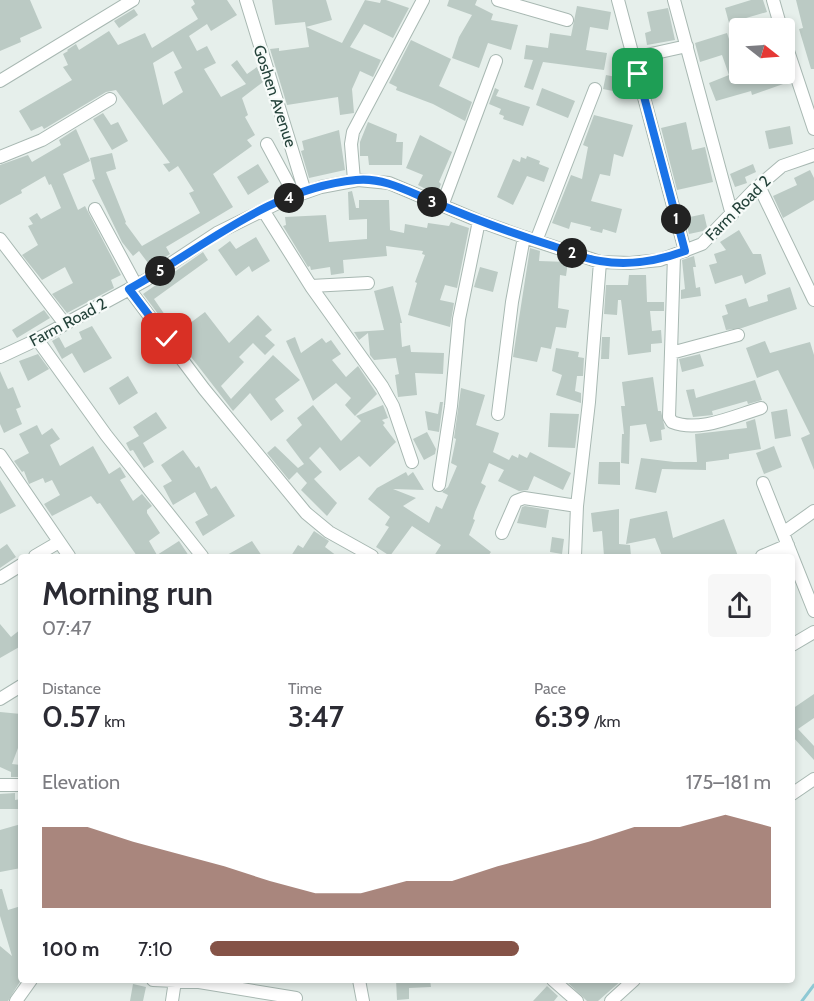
<!DOCTYPE html>
<html lang="en">
<head>
<meta charset="utf-8">
<style>
  :root { --surface:#fff; --page:#f7f7f7; --text:#2b2b33; --muted:#7c7c81; --accent:#855347 }
  body { margin:0; font-family:Cabin,sans-serif; background:var(--page); color:var(--text); height:100vh; display:flex; flex-direction:column; font-size:22px; white-space:nowrap }
  * { box-sizing:border-box; margin:0 }
  p { font-size:20px; color:var(--muted) }
  .icon { flex:none; width:33px; height:33px; fill:none; stroke:currentColor; stroke-width:2; stroke-linecap:round; stroke-linejoin:round }
  .map { position:relative; flex:1; overflow:hidden }
  .drawer { position:absolute; left:18px; top:554px; width:777px; height:429px; display:flex; flex-direction:column; background:var(--surface); border-radius:6px; box-shadow:0 3px 9px #0003 }
  .drawer>* { flex:none }
  .needle { width:39px; rotate:107deg }
  .controls { position:absolute; left:729px; top:18px; display:grid; gap:12px }
  .controls a { display:grid; place-items:center; width:66px; height:66px; border-radius:6px; background:var(--surface); box-shadow:0 3px 9px #0003; font-size:30px }
  .pin { position:absolute; display:grid; place-items:center; width:51px; height:51px; color:#fff; margin:-26px; border-radius:12px; box-shadow:0 3px 9px #0006 }
  .km { position:absolute; width:30px; height:30px; margin:-15px; border-radius:50%; background:#222; color:#fff; font-size:16px; line-height:30px; text-align:center }
  .round { display:grid; place-items:center; flex:none; width:63px; height:63px; border-radius:6px; background:var(--page) }
  .head { display:flex; align-items:center; justify-content:space-between; height:102px; padding:0 24px }
  h1 { font-size:33px; font-weight:600; line-height:45px }
  .metrics { display:grid; grid-template-columns:repeat(3,1fr); gap:9px; height:102px; padding:6px 24px }
  .metrics div { display:grid; align-content:center }
  .metrics b { font-size:30px; font-weight:600 }
  .metrics small { font-size:16px; font-weight:400 }
  .metrics p { font-size:16px }
  .chart { height:168px; padding:12px 24px }
  .chart p { display:flex; justify-content:space-between }
  .chart svg { width:100%; height:108px; margin-top:6px; fill:var(--accent); opacity:.7 }
  ul { padding:0 24px; list-style:none; font-size:20px }
  li { display:grid; grid-template-columns:96px 72px 1fr; align-items:center; height:45px }
  li i { height:15px; border-radius:8px; background:var(--accent) }
  .map>svg:first-child { display:block }
  .lines { fill:none; stroke-linecap:round; stroke-linejoin:round }
  .stream { stroke:#8ec9d4; stroke-width:3 }
  .building { fill:#bbcac4; fill-rule:evenodd }
  .minor-casing { stroke:#a8b8b2; stroke-width:14 }
  .minor { stroke:#fff; stroke-width:12 }
  .route-casing { stroke:#fff; stroke-width:12 }
  .route { stroke:#1a73e8; stroke-width:8 }
  .labels { text-anchor:middle; dominant-baseline:central; stroke-width:4.5; stroke-linejoin:round; paint-order:stroke }
  .street-label { font-size:16px; fill:#24423a; stroke:#f7fbf9 }
</style>
</head>
<body>
<div class="map">
<svg width="814" height="1001" viewBox="0 0 814 1001">
  <rect width="100%" height="100%" fill="#e6efeb"/>
  <g class="lines">
    <path class="stream" d="M802 1001 814 985"/>
  </g>
  <path class="building" d="M0 0H30L42 28 20 38 21 42 0 51Z
    M193 0H227L237 15 211 31 207 24 189 36 197 51 207 46 216 63 204 69 221 97 246 84 231 65 237 60 247 74 257 67 258 69 263 82 242 98 248 115 245 117 255 135 247 140 252 146 213 174 233 207 166 247 170 254 151 267 139 251 133 256 122 242 92 180 95 179 90 158 112 153 116 169 106 172 126 222 125 223 142 246 200 213 189 193 194 191 178 166 169 172 163 164 170 163 116 90 106 92 44 129 42 126 31 131 19 111 72 80 63 67 68 65 63 54 68 51 67 50 76 44 79 50 109 31 118 45 145 33 152 48 198 19 191 7 195 4ZM173 51 182 68 174 72 183 92 163 105 153 63Z
    M272 0H326L332 20 306 27 342 43 365 0 380 3 381 0H386L409 8 393 38 364 24 350 47 381 60 373 77 360 71 352 89 354 113 340 115 338 97 287 105 270 49 279 48V51L309 47 305 22 275 25Z
    M449 0H477L475 5 493 14 491 20 518 25 511 50 488 43 479 68 452 58 459 37 472 15 447 6Z
    M751 0H763L767 12 729 23 725 8Z
    M796 0H814V69H811L799 29 803 28Z
    M577 6 611 12 608 30 590 27 586 50 607 53 604 70 543 62 533 90 524 87 533 60 524 59 526 45 548 48 550 33 571 36Z
    M668 8 675 40 647 45 645 33 651 31 647 12Z
    M134 9 138 15 119 28 114 21Z
    M727 33 734 54 740 52V74H783L786 83 752 95 751 91 716 101 709 83 729 75 722 55 700 62 695 43Z
    M411 40 451 59 439 86 472 102 465 121 433 104 396 90 397 87 389 83Z
    M606 75 631 80 633 95 603 89Z
    M495 88 499 90 496 96 530 107 523 126 503 119 504 116 499 114 501 109 489 104Z
    M542 88 575 101 568 118 536 105Z
    M103 113 111 125 118 122 128 141 112 150 93 119Z
    M594 115 633 125 623 157 614 154 610 176 600 174 591 201 622 209 616 233 603 229 602 233 590 230 591 227 571 222 569 229 552 223 571 175 582 179 588 147 583 145Z
    M368 122 397 134 396 142H403L402 165H369L368 156H360V142Z
    M686 122 692 150 705 147 713 182 677 190 661 128Z
    M790 126 793 144 769 149 765 131Z
    M76 129 90 161 63 174 78 210 85 206 121 275 111 280 114 288 67 313 52 294 73 283 65 267 42 280 22 255 38 245 28 226 33 224 29 218 37 213 41 219 61 208 51 184 49 185 45 176 21 190 22 193 0 205V165L28 155 32 162 61 145 59 140Z
    M339 130 345 170 309 178 301 151 304 150 302 141Z
    M420 135 452 152 439 182 441 184 437 195 418 185 423 175 406 168Z
    M527 156 540 161 539 164 549 168 544 182 527 176 513 205 497 197 513 159 520 162 521 157 526 159Z
    M258 164 269 182 248 195 237 177Z
    M753 164 756 172 745 177 747 183 735 187 730 174Z
    M810 170 814 178V200L783 218 773 196 797 185 794 178Z
    M352 191 356 208H359V200H389L390 230 404 233 405 224 427 228 428 223 449 226 451 222 469 228 457 288 445 285 440 300 454 303 450 327 408 315 417 283 415 282 425 255 422 254 423 251 386 246 387 256 343 260 344 273 331 275 330 267 311 270 310 266 308 267 283 226 286 225 285 217 326 215 329 242 367 239V219L349 220 348 192Z
    M704 214 707 227 703 231 689 234 685 218Z
    M739 230 753 254H761L766 274 745 284 742 275 715 284 709 265 717 263 714 254 726 250 720 242Z
    M256 237 270 261 252 272 249 266 236 276 218 250 230 241 236 249Z
    M530 248 540 251 539 261 568 262 566 276 560 275 558 308 569 310 566 328 556 327 551 349 541 347 537 362 513 357Z
    M203 252 208 260 154 299 174 328 171 331 143 294Z
    M694 256 696 267H693L696 288 700 287 701 296 681 299V290L685 289 682 260Z
    M480 267 498 272 493 292 474 287Z
    M629 275H646L647 302H664V311H650L652 331 661 330 662 343 651 344V352L628 355 621 300H618L617 315 604 314 606 285H628Z
    M393 286 402 323H400L402 347 410 345 411 352 444 353 443 374 415 373 417 395 398 397 395 375 399 374 396 358 374 360 370 355 368 333 359 340 354 332 384 330 374 291Z
    M790 287 797 309 742 328 726 330 722 316 728 314 725 305 746 298 749 307 768 301 767 295Z
    M44 310 50 318 17 338 12 330Z
    M205 312 229 343 258 315 272 330 265 336 275 345 265 355 253 343 239 357 244 362 221 386 231 399 273 355 300 380 275 399 284 411 271 421 250 393 233 411 174 335Z
    M92 326 112 358 84 373 72 353 62 359 52 341 59 337 65 348 82 339 79 332Z
    M295 337 301 353 322 338 326 343 331 340 341 354 332 360 346 377 358 366 377 394 355 416 345 405 351 398 336 383 313 401 286 341Z
    M602 337H610L609 359H601Z
    M765 341 770 353 810 342 814 355V470L801 438 810 434 778 370 757 378 746 348Z
    M556 348 579 352 578 357 584 358 583 376H577L575 391 581 393V403L556 395 562 375 552 371Z
    M38 354 49 369 28 381 19 361Z
    M700 354 704 366 682 372 679 359Z
    M0 371 8 389 13 387 21 407 16 409 22 424 4 433 0 424Z
    M128 376 138 393 119 405 109 388Z
    M653 377 658 411H661L665 429 661 430 662 440 650 442 646 424 630 426 629 464 621 463 622 434H624L621 406H625L622 382Z
    M755 380 762 400 748 404 747 401 712 411 713 415 693 417 686 390 694 389 696 398Z
    M461 388 485 395 476 425 499 433 493 452 509 460 512 455 518 458 519 454 527 458 530 452 571 473 563 490 534 476 528 490 519 491 498 481 504 470 489 463 481 483 486 486 475 512 473 519 475 520 469 535 491 552 488 556H434L441 545 412 526 390 556 376 547 389 527 385 525 390 517 368 499 377 488 406 472 408 476 413 472 424 490 393 489 416 498 403 506 429 523 436 506 442 509 448 495 442 492 448 487 457 466 451 463 456 439 454 438Z
    M440 402H443L439 432 428 430 425 411 438 414Z
    M313 405 341 441 361 421 356 416 383 405 388 418 382 420 385 423 383 425 396 442 370 467 359 456 340 471 320 447 309 458 322 472 314 479 337 503 327 516 301 490 307 483 297 472 289 480 267 453 275 446 298 468 304 464 286 440 302 425 297 418Z
    M787 409 791 436 775 439 771 412Z
    M156 412 167 428 143 443 154 462 144 468 133 450 130 451 126 443 139 436 133 427Z
    M550 413 579 414 575 448 548 447Z
    M755 419 761 449 729 454V459L706 462V470L662 469 656 493 635 489 641 458 674 462H697L695 434 747 428 746 422Z
    M37 425 42 435 52 428 60 439 50 445 60 466 93 446 109 474 120 467 126 477 120 480 133 501 142 494 152 506 147 510V513L160 533 149 541 157 555 179 541 189 556H137L100 503 97 504 91 496 52 516 44 504 60 495 52 480 45 483 43 478 29 484 24 471 22 472 14 461 29 453 19 434Z
    M427 432 436 449 435 454 424 460 413 439Z
    M774 446 782 467 764 474 756 453Z
    M183 450 196 468 199 466 211 489 216 486 235 516 203 536 195 522 208 515 195 492 173 505 163 486 172 481 161 465Z
    M599 462H620V485L598 484Z
    M0 480 16 506 0 514Z
    M525 506 549 510 546 528 517 523 522 507Z
    M619 509V544L630 545 631 556H604L602 531 593 532 591 513Z
    M667 511 673 538 724 519 738 556H662L655 538 626 544 630 519Z
    M314 531 329 541 325 547 337 556H291L298 545 303 548Z
    M552 537 564 539 562 554 550 552Z
    M252 541 262 556H225Z
    M7 544 16 557 0 568V549Z
    M0 624 11 637 21 629V646L0 658Z
    M814 694V718L798 729 814 746V760L792 736V709Z
    M0 712 21 714V740L12 764 21 765 20 777H11V772L0 767Z
    M15 793V800L21 799V809H0V794Z
    M21 824V868L0 872V830Z
    M0 889H2L8 910 21 906V980L8 1001H0V946L12 956 0 916Z
    M396 980H430L431 987 409 988V999L397 1000Z
    M565 980H622L598 1001H587Z
    M133 984 146 987 143 1001H130Z
    M547 986 558 996 554 1001H533Z"/>
  <g class="lines">
    <g class="minor-casing">
      <path id="minor" d="M246 0 305 192
        M498 0 567 20
        M618 0 685 251
        M674 0 732 215
        M773 0 781 28
        M784 39 814 129
        M633 58 687 46
        M0 81 133 0
        M267 144 295 196
        M0 157 42 140 110 99
        M354 180 351 144 353 132 423 0
        M759 186 814 300
        M442 206 496 61
        M95 209 136 285
        M263 210 312 288 382 386 393 406 412 462
        M0 239 65 324
        M536 241 595 89
        M674 255 669 417 672 422C699 433 734 416 761 408
        M311 286 368 283
        M129 289 204 389 306 513 329 532 372 556
        M37 339 106 435 202 556
        M671 353 738 335
        M0 357 32 342 146 280 217 233 284 200 321 187 358 180 389 183 479 221 524 237 600 262 630 263 660 260 702 244 754 190 782 166 814 155
        M498 414 512 302 524 237
        M0 455 69 556
        M763 483 814 611
        M439 485 451 406 459 319 479 221
        M502 533 516 501 524 498 577 506
        M783 533 814 511
        M35 556 59 542
        M575 556 577 506 589 402 600 262
        M762 556 788 545
        M0 578 21 565
        M792 645 814 632
        M0 699 21 686
        M0 785H21
        M792 794 814 779
        M153 980 199 982 296 998
        M359 980 363 1001
        M553 980 577 1001
        M16 1001 31 980
        M172 1001 175 981
        M611 1001 634 980"/>
    </g>
    <use href="#minor" class="minor"/>
  </g>
  <g class="lines">
    <g class="route-casing">
      <path id="route" d="M167 339 129 289C202 249 270 188 356 180 384 177 409 192 434 202 473 219 512 233 553 246 568 251 584 259 600 261 629 266 658 261 685 251L638 74"/>
    </g>
    <use href="#route" class="route"/>
  </g>
  <g class="labels">
    <g class="street-label">
      <text transform="translate(275 96) rotate(72)">Goshen Avenue</text>
      <text transform="translate(738 208) rotate(-45)">Farm Road 2</text>
      <text transform="translate(68 322) rotate(-28)">Farm Road 2</text>
    </g>
  </g>
</svg>
<div class="controls">
<a><svg class="needle" viewBox="-14 -14 28 28"><path d="M0-13l5 13h-10z" fill="#e53935"/><path d="M0 13l5-13h-10z" fill="#7c7c81"/></svg></a>
</div>
<div class="pin" style="left:638px;top:74px;background:#1e9e55"><svg class="icon" aria-label="arrive" viewBox="0 0 24 24"><path d="M6 21V4h12l-3 4 3 4H6"/></svg></div>
<div class="pin" style="left:167px;top:339px;background:#d93025"><svg class="icon" aria-label="check" viewBox="0 0 24 24"><path d="M5 12l5 5 9-10"/></svg></div>
<b class="km" style="left:676px;top:219px">1</b>
<b class="km" style="left:572px;top:253px">2</b>
<b class="km" style="left:432px;top:202px">3</b>
<b class="km" style="left:289px;top:198px">4</b>
<b class="km" style="left:160px;top:271px">5</b>
<section class="drawer">
<div class="head"><div><h1>Morning run</h1><p>07:47</p></div><a class="round"><svg class="icon" aria-label="share" viewBox="0 0 24 24"><path d="M12 15V3M7 8l5-5 5 5M5 13v7h14v-7"/></svg></a></div>
<div class="metrics">
<div><p>Distance</p><b>0.57<small> km</small></b></div>
<div><p>Time</p><b>3:47</b></div>
<div><p>Pace</p><b>6:39<small> /km</small></b></div>
</div>
<div class="chart"><p><span>Elevation</span>175–181 m</p>
<svg viewBox="0 0 160 44" preserveAspectRatio="none"><path d="M0 44V11L10 11L20 17L30 22L40 27L50 33L60 38L70 38L80 33L90 33L100 27L110 22L120 17L130 11L140 11L150 6L160 11V44z"/></svg>
</div>
<ul>
<li><b>100 m</b>7:10<i style="width:55%"></i></li>
</ul>
</section>
</div>
</body>
</html>
